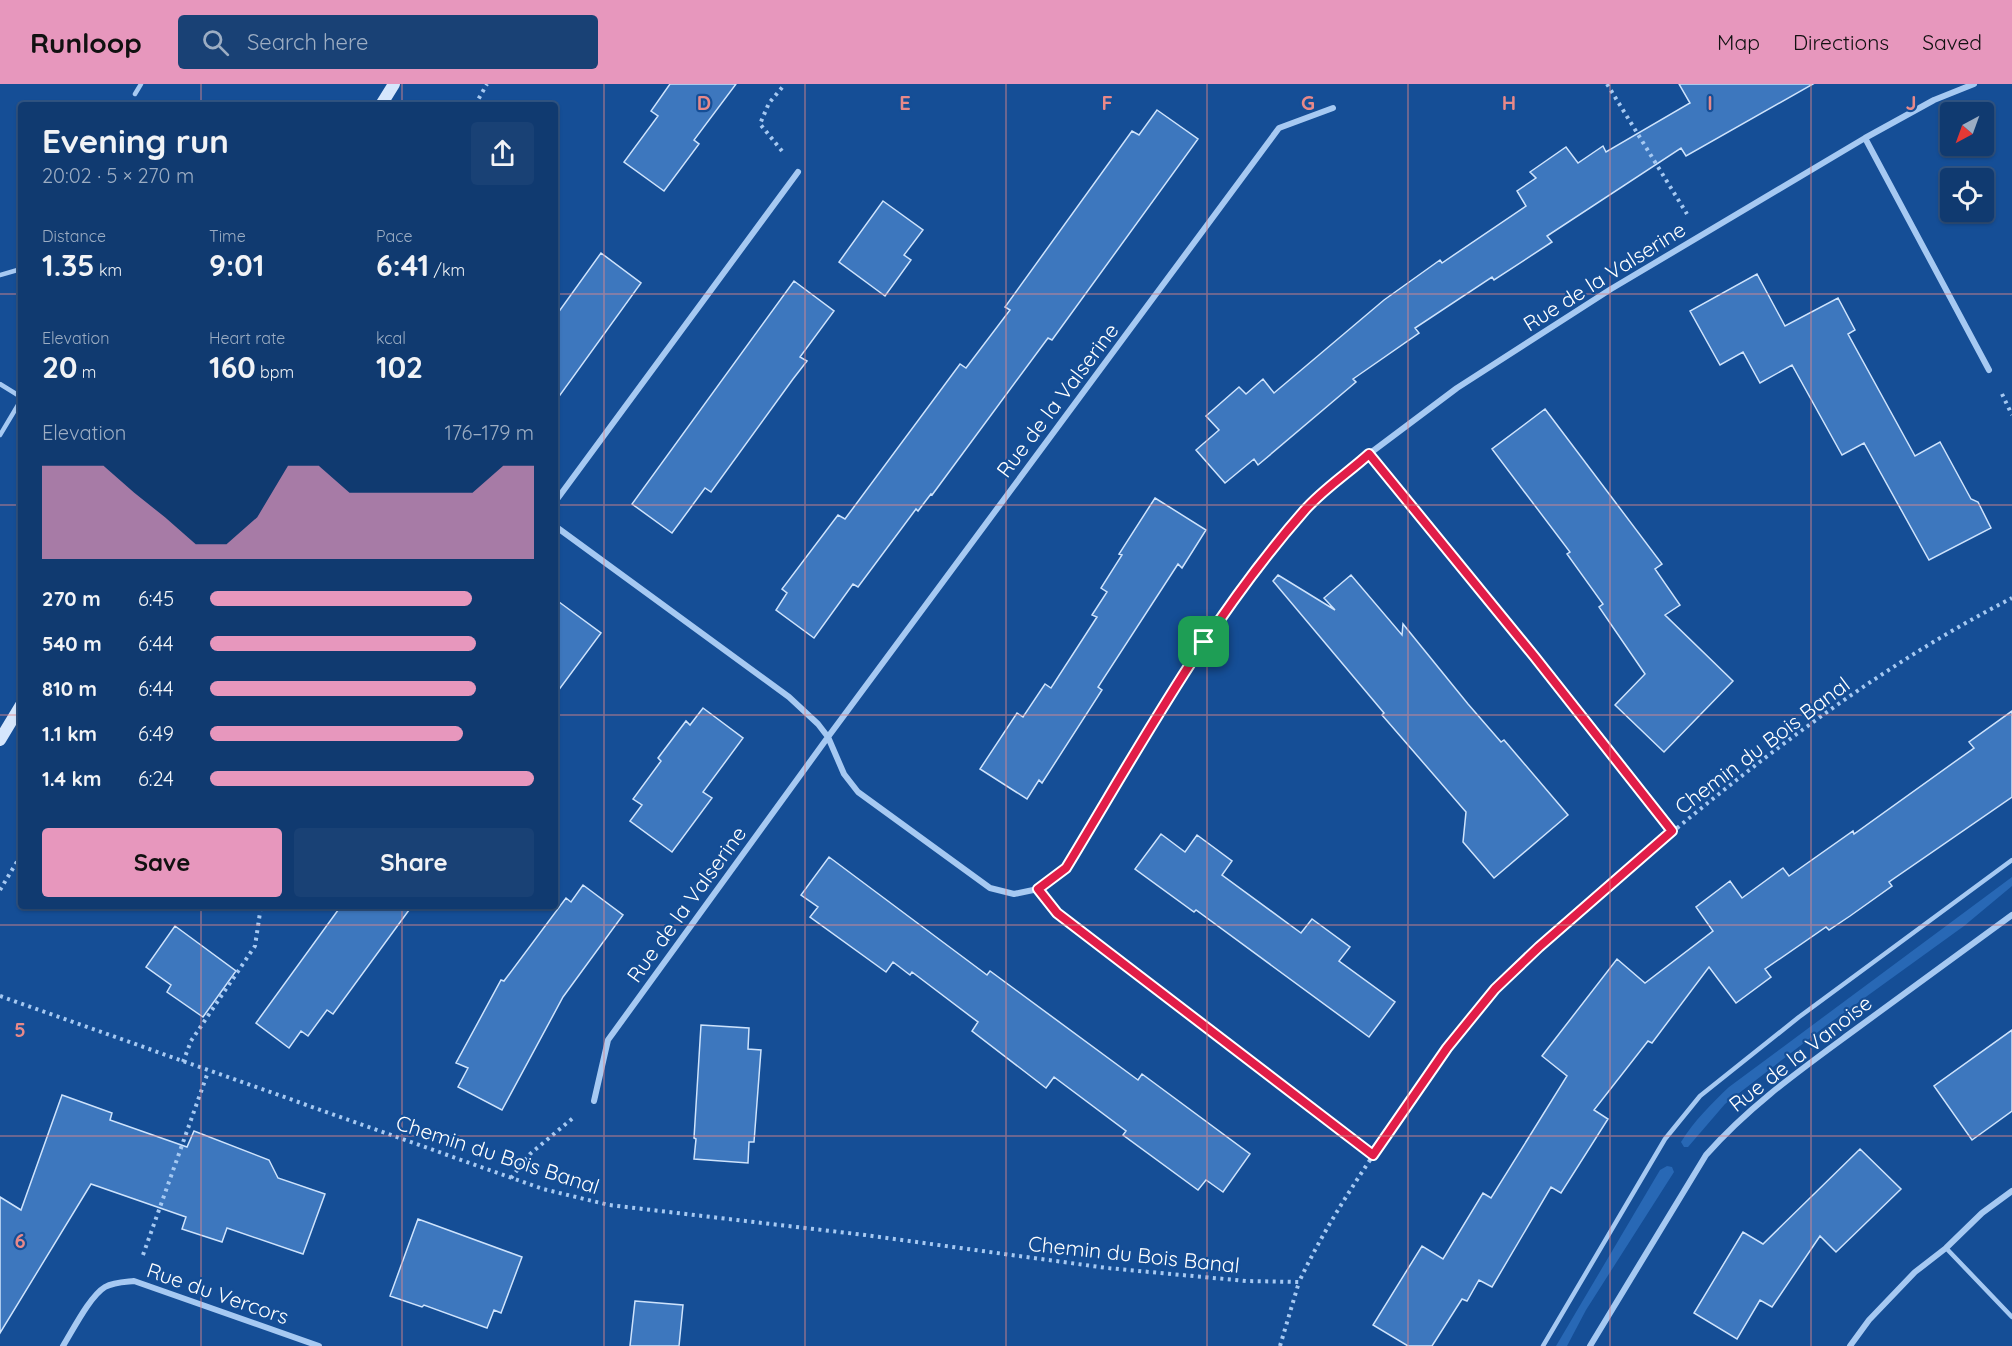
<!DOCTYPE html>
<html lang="en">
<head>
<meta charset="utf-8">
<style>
  :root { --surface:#103a70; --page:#194175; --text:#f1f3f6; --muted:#9cadc3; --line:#305483; --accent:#e797bd }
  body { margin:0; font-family:Quicksand,sans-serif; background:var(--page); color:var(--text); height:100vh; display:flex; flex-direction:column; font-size:22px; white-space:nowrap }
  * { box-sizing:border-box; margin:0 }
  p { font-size:20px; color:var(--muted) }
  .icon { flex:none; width:33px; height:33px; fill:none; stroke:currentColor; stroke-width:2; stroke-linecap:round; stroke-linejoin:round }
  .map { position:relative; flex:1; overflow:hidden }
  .drawer { position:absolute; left:18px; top:18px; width:540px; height:807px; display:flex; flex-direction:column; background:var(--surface); border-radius:6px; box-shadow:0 2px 4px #0004,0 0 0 2px var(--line) }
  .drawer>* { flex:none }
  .needle { width:39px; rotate:221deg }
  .buttons { position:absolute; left:1940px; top:18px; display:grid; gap:12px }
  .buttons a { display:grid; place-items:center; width:54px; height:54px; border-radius:6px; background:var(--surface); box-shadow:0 2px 4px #0004,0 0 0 2px var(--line); font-size:30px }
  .pin { position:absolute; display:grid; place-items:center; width:51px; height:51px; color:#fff; margin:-26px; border-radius:12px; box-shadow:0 3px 9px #0006 }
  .round { display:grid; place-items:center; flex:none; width:63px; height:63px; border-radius:6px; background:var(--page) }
  .summary { display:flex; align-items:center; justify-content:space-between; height:102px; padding:0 24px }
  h1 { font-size:33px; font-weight:700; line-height:45px }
  .figures { display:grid; grid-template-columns:repeat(3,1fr); gap:9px; height:102px; padding:6px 24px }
  .figures div { display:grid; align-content:center }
  .figures b { font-size:30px; font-weight:700 }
  .figures small { font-size:16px; font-weight:400 }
  .figures p { font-size:16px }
  .chart { height:168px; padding:12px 24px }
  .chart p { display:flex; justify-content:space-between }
  .chart svg { width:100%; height:108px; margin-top:6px; fill:var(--accent); opacity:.7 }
  .cta { display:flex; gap:12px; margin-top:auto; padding:12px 24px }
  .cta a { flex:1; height:69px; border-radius:6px; background:var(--accent); color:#111; font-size:24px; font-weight:700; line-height:69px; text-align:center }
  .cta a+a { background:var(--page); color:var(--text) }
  ul { padding:0 24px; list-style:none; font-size:20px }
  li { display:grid; grid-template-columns:96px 72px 1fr; align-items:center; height:45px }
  li i { height:15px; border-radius:8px; background:var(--accent) }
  header { display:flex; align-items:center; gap:36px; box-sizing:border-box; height:84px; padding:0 30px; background:var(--accent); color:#111 }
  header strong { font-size:28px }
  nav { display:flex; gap:33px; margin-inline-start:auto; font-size:21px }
  .search { width:420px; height:54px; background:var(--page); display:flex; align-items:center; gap:15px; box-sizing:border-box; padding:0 21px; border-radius:6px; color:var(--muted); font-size:22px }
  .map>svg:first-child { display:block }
  .green { fill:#2868b5 }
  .building { fill:#3d77be; stroke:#cee3fc; stroke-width:1.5 }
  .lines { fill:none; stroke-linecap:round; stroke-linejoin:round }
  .path { stroke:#a6c9f2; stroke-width:4; stroke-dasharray:3 4.5; stroke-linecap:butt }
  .lane { stroke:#a6c9f2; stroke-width:4.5 }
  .street { stroke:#a6c9f2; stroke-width:6 }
  .secondary { stroke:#d5e6fc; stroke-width:12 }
  .route-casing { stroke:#fff; stroke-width:12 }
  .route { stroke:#e11d48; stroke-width:8 }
  .grid { fill:none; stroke:#e88989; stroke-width:1.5; stroke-opacity:0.55 }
  .labels { text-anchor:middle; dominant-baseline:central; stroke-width:4.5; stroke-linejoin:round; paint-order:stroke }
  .street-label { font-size:21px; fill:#fff; stroke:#154e96 }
  .grid-label { font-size:20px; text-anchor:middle; font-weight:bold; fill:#e88989; stroke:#154e96; stroke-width:4.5; stroke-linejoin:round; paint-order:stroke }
</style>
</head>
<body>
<header>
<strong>Runloop</strong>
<div class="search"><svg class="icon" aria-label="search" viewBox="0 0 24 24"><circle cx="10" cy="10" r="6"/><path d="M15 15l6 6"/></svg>Search here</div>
<nav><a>Map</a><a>Directions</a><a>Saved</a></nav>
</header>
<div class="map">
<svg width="2012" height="1262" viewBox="0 0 2012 1262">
  <rect width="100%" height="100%" fill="#154e96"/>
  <path class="green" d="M2012 793V802L1964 842 1827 941 1725 1020 1688 1063H1684L1681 1058C1694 1037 1712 1019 1729 1003Z
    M1667 1082 1672 1083 1674 1088 1586 1226 1567 1262H1556L1660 1086Z"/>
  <path class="building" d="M670 0H736L694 56 699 60 664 107 624 78 658 32 651 27Z
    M1679 0H1813L1686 72 1681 64 1547 152 1552 158 1494 196 1492 193 1415 244 1419 249 1353 295 1356 298 1258 381 1254 375 1225 399 1196 366 1219 346 1206 332 1239 303 1246 310 1263 295 1274 309 1384 216 1440 176 1442 179 1526 122 1517 107 1536 94 1530 88 1566 63 1578 79 1603 62 1606 68 1690 19Z
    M1157 26 1198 55 1052 256 1048 254 932 411 931 410 918 427 916 425 858 503 853 500 814 554 776 526 787 509 782 505 838 431 845 435 960 280 966 284 1010 226 1005 223 1132 47 1139 51Z
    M883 117 923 146 904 171 911 176 885 212 839 178Z
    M601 169 641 199 555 318V233Z
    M1757 190 1785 242 1838 214 1855 246 1848 250 1915 372 1940 358 1971 415 1978 418 1991 444 1929 476 1864 359 1842 371 1792 281 1760 299 1743 268 1720 281 1690 227Z
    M794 197 834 227 800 273 807 277 793 295 711 408 705 404 672 449 632 420Z
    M1545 325 1662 480 1655 485 1680 521 1665 531 1733 597 1664 668 1615 621 1645 590 1599 523 1603 520 1567 470 1570 468 1492 365Z
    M1155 414 1206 446 1182 484 1178 480 1098 603 1102 606 1042 699 1039 696 1027 715 980 685 1017 629 1023 633 1045 600 1051 604 1097 533 1092 531 1107 508 1101 504 1122 471 1119 470Z
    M1278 491 1335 526 1324 514 1351 491 1402 551 1403 540 1468 620 1501 658 1504 656 1568 731 1494 794 1463 758 1466 728 1382 631 1384 629 1273 497Z
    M555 515 601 549 555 611Z
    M703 624 743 654 703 708 712 714 672 768 630 737 642 721 633 715 661 677 658 674 686 637 690 641Z
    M2012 627V713L1889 798 1892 802 1850 832 1829 846 1826 843 1765 885 1771 893 1736 919 1709 883 1652 959 1648 957 1594 1026 1608 1035 1561 1109 1551 1103 1492 1203 1479 1196 1467 1217 1462 1215 1432 1262H1408L1373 1241 1422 1162 1443 1175 1483 1109 1491 1114 1567 992 1542 972 1617 875 1645 899 1713 847 1696 823 1730 797 1742 814 1783 784 1789 792 1853 747 1854 750 1974 664 1969 658Z
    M1161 750 1185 768 1197 751 1232 777 1222 791 1301 849 1312 835 1350 863 1339 877 1395 918 1369 953 1196 826 1194 828 1135 785Z
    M829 773 987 891 990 887 1138 996 1142 990 1250 1070 1223 1108 1206 1096 1198 1106 1123 1051 1126 1047 1054 993 1046 1004 972 947 978 938 912 888 910 891 893 878 886 888 810 833 818 823 801 811Z
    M583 801 623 831 563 913 502 1026 458 1003 468 984 456 979 501 896 504 897 566 814 571 818Z
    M341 822H412L333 930 327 926 308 952 301 947 289 964 256 939Z
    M175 842 236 887 203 933 167 908 171 901 146 883Z
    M701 941 749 944 748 965 761 966 754 1058H749L748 1079 694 1075 696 1055 694 1054Z
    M2012 946V1027L1972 1056 1934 1002Z
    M62 1011 112 1029 110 1036 187 1063 194 1047 269 1076 278 1094 325 1110 303 1170 227 1144 222 1158 182 1145 186 1133 91 1100 0 1249V1113L21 1126Z
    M1860 1065 1901 1105 1836 1168 1820 1152 1772 1223 1760 1216 1737 1255 1694 1229 1743 1148 1763 1160Z
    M418 1135 522 1173 501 1229 494 1226 487 1244 424 1221 422 1223 390 1212Z
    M635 1217 683 1221 679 1262H630Z"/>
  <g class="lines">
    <path class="path" d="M1607 0 1687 130
      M475 21 487 0
      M782 67 760 40 769 19 785 0
      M2002 310 2012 331
      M1550 593 1672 747
      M0 806 21 771
      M0 912 543 1105 609 1121 865 1151 1107 1184 1246 1197 1299 1198C1326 1140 1364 1084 1401 1031 1431 988 1460 944 1495 906 1530 866 1574 832 1614 797 1737 692 1868 588 2012 514
      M183 978 191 957 255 862 261 822
      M1265 987 1373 1071
      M511 1094 530 1070 573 1034
      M143 1171 208 988
      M1280 1262 1299 1198"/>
    <path class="lane" d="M135 10 141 0
      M0 191 21 185
      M0 300 21 313
      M0 351 21 316
      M1946 1164 2012 1233
      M1543 1262 1665 1055 1700 1012 1799 933 2012 776"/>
    <path class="street" d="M1865 54 1989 286
      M1369 370 1534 572
      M555 418 798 88
      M555 442 789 613 818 640 828 653 844 690 858 708 990 804 1014 810 1038 805 1066 784 1204 558 1254 488 1305 425 1369 370 1457 304 1611 205 1865 54 1934 16 1974 0
      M1038 805 1057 829 1243 970
      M594 1017 608 956 828 653 1279 44 1333 24
      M63 1262C73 1246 90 1212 105 1203 114 1198 125 1198 134 1197L319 1262
      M1590 1262 1706 1071C1750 1021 1803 984 1856 945 1908 907 1960 869 2012 831
      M1850 1262 1869 1236 1915 1188 1946 1164 1982 1129 2012 1107"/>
    <path class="secondary" d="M381 21 394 0
      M0 656 21 621"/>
  </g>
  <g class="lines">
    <g class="route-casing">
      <path id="route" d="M1369 370 1534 572 1672 747 1539 863 1495 905 1447 964 1373 1071 1057 829 1038 805 1066 784C1140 662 1209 535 1304 427 1322 406 1348 389 1369 370Z"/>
    </g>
    <use href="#route" class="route"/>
  </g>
  <path class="grid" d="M201 0V21M402 0V21M604 0V1262M805 0V1262M1006 0V1262M1207 0V1262M1408 0V1262M1610 0V1262M1811 0V1262M0 210H21M555 210H2012M0 421H21M555 421H2012M0 631H21M555 631H2012M201 822V1262M402 822V1262M0 841H2012M0 1052H2012"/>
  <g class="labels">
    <g class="street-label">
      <text transform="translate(1604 192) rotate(-32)">Rue de la Valserine</text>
      <text transform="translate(1057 316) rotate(-53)">Rue de la Valserine</text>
      <text transform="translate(1762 661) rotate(-37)">Chemin du Bois Banal</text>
      <text transform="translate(686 820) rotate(-54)">Rue de la Valserine</text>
      <text transform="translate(1800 969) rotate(-38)">Rue de la Vanoise</text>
      <text transform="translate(498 1070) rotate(18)">Chemin du Bois Banal</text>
      <text transform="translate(1134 1170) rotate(6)">Chemin du Bois Banal</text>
      <text transform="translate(218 1209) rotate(19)">Rue du Vercors</text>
    </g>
  </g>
  <g class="grid-label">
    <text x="704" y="26">D</text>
    <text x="905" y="26">E</text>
    <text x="1107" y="26">F</text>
    <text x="1308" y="26">G</text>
    <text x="1509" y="26">H</text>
    <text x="1710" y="26">I</text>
    <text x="1911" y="26">J</text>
    <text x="20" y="953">5</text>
    <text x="20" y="1164">6</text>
  </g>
</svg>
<div class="buttons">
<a><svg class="needle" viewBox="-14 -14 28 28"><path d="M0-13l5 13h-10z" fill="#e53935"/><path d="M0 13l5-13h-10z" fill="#9cadc3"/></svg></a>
<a><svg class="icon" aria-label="locate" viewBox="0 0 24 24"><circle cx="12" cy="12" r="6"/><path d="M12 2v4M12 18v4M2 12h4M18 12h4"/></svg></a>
</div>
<div class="pin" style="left:1204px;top:558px;background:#1e9e55"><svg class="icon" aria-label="arrive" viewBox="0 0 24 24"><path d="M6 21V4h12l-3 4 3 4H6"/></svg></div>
<section class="drawer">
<div class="summary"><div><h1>Evening run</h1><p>20:02 · 5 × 270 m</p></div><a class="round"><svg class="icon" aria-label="share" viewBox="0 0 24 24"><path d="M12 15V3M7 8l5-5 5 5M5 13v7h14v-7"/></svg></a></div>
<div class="figures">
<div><p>Distance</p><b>1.35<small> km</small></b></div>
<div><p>Time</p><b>9:01</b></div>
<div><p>Pace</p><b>6:41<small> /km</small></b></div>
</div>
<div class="figures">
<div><p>Elevation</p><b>20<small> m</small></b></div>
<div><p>Heart rate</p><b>160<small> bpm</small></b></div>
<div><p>kcal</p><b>102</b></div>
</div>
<div class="chart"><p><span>Elevation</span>176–179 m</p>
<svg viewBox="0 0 160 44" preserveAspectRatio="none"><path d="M0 44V6L10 6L20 6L30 17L40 27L50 38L60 38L70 27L80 6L90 6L100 17L110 17L120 17L130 17L140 17L150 6L160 6V44z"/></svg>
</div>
<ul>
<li><b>270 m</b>6:45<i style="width:81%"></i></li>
<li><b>540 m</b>6:44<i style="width:82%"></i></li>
<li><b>810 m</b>6:44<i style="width:82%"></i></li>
<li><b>1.1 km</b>6:49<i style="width:78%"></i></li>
<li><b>1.4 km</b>6:24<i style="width:100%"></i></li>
</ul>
<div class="cta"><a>Save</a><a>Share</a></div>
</section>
</div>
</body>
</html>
